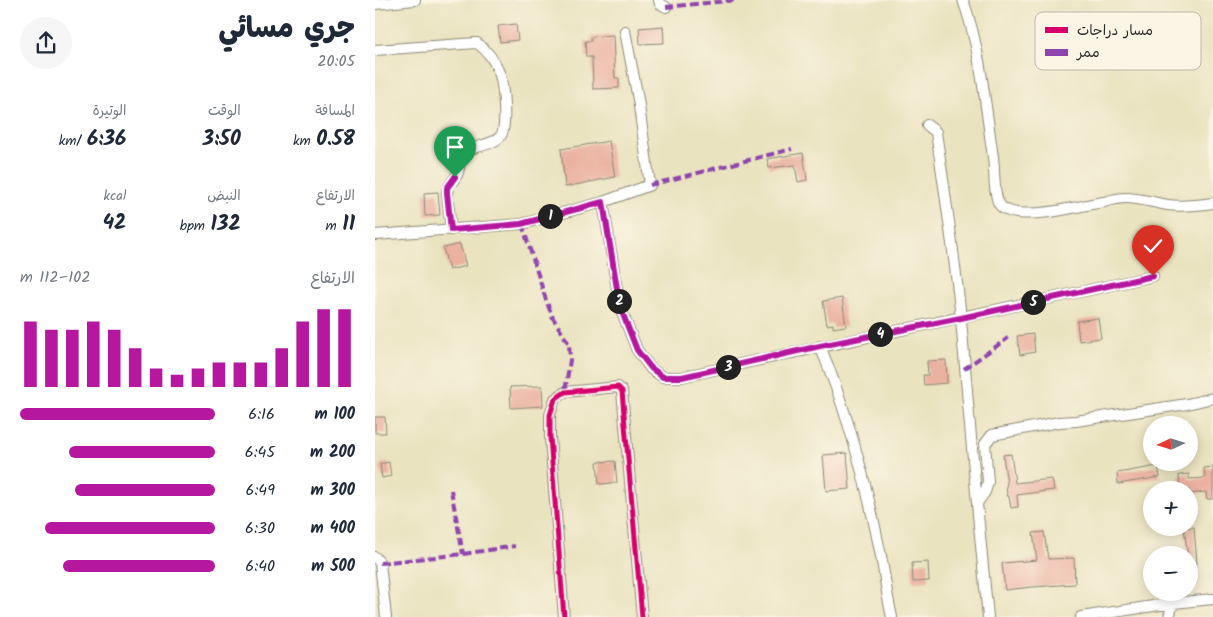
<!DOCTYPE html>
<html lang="ar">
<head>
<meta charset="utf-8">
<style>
  :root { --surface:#fff; --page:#f6f6f7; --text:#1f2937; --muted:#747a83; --accent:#b5179e }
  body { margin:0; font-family:Kalam,"Playpen Sans Arabic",sans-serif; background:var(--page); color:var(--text); direction:rtl; height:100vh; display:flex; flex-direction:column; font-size:19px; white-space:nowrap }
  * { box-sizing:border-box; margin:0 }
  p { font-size:16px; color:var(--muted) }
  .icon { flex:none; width:28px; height:28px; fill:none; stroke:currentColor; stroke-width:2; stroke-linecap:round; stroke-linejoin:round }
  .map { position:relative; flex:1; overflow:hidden; direction:ltr }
  .details { display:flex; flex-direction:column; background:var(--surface); width:375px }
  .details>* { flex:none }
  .needle { width:32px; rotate:266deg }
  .fabs { position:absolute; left:768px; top:416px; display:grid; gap:10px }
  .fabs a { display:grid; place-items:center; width:55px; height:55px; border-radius:50%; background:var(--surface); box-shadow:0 2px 12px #0003; font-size:25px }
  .pin { position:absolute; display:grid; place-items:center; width:42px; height:42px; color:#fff; margin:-51px -21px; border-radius:50% 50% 50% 0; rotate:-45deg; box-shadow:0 0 5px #0007 }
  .pin .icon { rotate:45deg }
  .km { position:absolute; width:25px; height:25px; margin:-12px; border-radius:50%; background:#222; color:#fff; font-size:14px; line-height:25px; text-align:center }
  .round { display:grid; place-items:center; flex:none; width:52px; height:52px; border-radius:26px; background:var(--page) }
  .summary { display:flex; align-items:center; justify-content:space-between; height:85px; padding:0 20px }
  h1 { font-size:28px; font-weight:800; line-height:38px }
  .metrics { display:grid; grid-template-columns:repeat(3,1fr); gap:8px; height:85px; padding:5px 20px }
  .metrics div { display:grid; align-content:center }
  .metrics b { font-size:21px; font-weight:800 }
  .metrics small { font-size:14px; font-weight:400 }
  .metrics p { font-size:14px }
  .chart { height:140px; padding:10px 20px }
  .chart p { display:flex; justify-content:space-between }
  .chart svg { width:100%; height:90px; margin-top:5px; stroke:var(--accent); stroke-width:6 }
  ul { padding:0 20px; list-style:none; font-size:16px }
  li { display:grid; grid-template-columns:80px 60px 1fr; align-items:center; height:38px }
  li i { height:12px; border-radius:6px; background:var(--accent) }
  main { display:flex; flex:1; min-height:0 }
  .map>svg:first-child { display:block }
  .building { fill:#ebb2a1 }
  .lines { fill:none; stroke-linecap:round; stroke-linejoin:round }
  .street-casing { stroke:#8a8776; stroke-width:12 }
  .street { stroke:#fff; stroke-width:10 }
  .quiet { stroke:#8e44ad; stroke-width:4; stroke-dasharray:8 4; stroke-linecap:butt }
  .cycleway-casing { stroke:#fcf5e5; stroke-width:8 }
  .cycleway { stroke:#d6006c; stroke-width:5 }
  .route-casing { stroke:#fff; stroke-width:10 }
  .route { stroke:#b5179e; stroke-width:6 }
  .key { fill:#fcf5e5; stroke:#bdb8ad; stroke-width:1 }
  .key-label { font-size:14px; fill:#2b2b2b }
</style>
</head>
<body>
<main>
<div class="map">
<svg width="838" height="617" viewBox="0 0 838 617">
  <rect width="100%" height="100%" fill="#fcf5e5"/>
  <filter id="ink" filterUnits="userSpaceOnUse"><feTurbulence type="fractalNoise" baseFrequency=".02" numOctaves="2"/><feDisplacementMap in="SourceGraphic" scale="10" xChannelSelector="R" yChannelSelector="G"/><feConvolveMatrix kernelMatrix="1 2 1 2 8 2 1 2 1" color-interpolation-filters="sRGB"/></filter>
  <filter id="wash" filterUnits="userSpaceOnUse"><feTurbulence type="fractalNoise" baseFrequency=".0096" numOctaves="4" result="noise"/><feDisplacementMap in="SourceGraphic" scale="20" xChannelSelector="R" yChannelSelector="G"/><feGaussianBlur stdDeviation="1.12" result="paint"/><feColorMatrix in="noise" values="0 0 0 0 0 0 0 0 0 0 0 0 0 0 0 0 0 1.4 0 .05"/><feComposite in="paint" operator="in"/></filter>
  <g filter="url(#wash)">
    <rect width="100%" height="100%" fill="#eae3c0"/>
    <g id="blocks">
      <path class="building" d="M141 24 143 40 125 42 123 26Z
        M288 26 289 43 265 44 264 28Z
        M238 35 240 78H244V88L218 89 217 57H211L210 41H216V37Z
        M234 141 240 177 190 187 186 149Z
        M428 153 432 180 423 182 420 165 394 168 392 159Z
        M63 192 65 215 50 216 49 193Z
        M85 244 91 266 74 270 68 248Z
        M467 298 471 326 458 328V324L452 325 448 301Z
        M723 318 726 338 704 341 702 321Z
        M658 334 660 352 645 355 642 336Z
        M571 360 572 383 549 385 548 375H553L552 361Z
        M167 386 168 406 136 408 135 387Z
        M0 417H10L11 433H0Z
        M472 453 475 489 451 491 448 455Z
        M636 454 640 483 677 479 679 490 642 495 643 507 636 508 634 496H632L631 485 632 484 628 455Z
        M240 461 242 483 224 484 222 462Z
        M14 462 16 476 7 478 5 464Z
        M783 466 785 477 743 484 742 473Z
        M838 467V499H832L831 492 814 494V490H805L804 475 814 474V479L830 478 829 468Z
        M819 527 822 564H814L809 528Z
        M669 532 673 559 699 558 700 584 657 587 630 590 627 563 662 560 658 533Z
        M553 562 554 581 538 582 537 563Z"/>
    </g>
  </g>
  <g filter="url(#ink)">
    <use href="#blocks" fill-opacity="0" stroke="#8a8776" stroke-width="1"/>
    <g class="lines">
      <g class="street-casing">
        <path id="street" d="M284 0 285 4 291 7
          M588 0C606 50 610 104 618 157 620 171 618 188 623 202 626 209 635 212 642 213 671 216 701 206 729 202 736 200 744 198 751 198 765 198 779 203 793 205 808 207 823 205 838 203
          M0 4 40 0
          M0 50 102 43C113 51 121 63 125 75 128 86 133 128 125 137 117 145 99 147 88 151 83 158 86 167 82 175 78 182 73 185 72 193L76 230
          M552 125 561 132C570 194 580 257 586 319 594 419 603 518 613 617
          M228 202 245 307 262 350 276 369 288 377H307C463 342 621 311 778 276
          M0 235 147 224 228 202 275 185 263 99 250 31
          M445 346C473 413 492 485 506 556 510 577 512 597 517 617
          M602 503 610 492 613 482 610 444 617 435 684 422 701 421 812 404 838 398
          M0 557 5 563 11 617
          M189 617 175 437V415L180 399 190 392 243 387 247 391 267 617
          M706 617 798 603 838 599
          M794 617 798 603"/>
      </g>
      <use href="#street" class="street"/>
      <path class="quiet" d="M291 7 361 0
        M275 185 417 149
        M147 224 171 300 178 318 194 344 195 360 190 392
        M589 369 633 338
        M76 490 88 554
        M5 563 88 554 140 546"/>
      <g class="cycleway-casing">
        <path id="cycleway" d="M228 202 245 307 262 350 276 369 288 377H307C463 342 621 311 778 276
          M189 617 175 437V415L180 399 190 392 243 387 247 391 267 617"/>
      </g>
      <use href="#cycleway" class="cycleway"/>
    </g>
  </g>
  <g class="lines" filter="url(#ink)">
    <g class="route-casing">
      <path id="route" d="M80 177 72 188V193L76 230 146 224 228 202 245 307 262 350 276 368 288 377H307L445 346 586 318 778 276"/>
    </g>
    <use href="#route" class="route"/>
  </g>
  <rect x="660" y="12" width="166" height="58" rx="8" class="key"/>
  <rect x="670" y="27" width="23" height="6" fill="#d6006c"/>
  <rect x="670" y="49" width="23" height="7" fill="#8e44ad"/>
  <g class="key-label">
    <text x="702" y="35">مسار دراجات</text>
    <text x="702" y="57">ممر</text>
  </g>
</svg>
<div class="fabs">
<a><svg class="needle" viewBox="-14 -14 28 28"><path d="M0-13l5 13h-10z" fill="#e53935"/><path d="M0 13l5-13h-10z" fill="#747a83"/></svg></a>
<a>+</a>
<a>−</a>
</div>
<div class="pin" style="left:80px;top:177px;background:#1e9e55"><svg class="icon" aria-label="arrive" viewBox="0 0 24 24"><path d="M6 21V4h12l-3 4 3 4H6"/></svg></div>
<div class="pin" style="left:778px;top:276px;background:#d93025"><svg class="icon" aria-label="check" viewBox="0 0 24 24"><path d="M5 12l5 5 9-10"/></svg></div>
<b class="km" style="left:175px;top:216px">1</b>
<b class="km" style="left:244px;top:301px">2</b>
<b class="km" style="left:353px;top:367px">3</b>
<b class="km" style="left:505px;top:334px">4</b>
<b class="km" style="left:658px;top:302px">5</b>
</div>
<section class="details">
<div class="summary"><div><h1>جري مسائي</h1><p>20:05</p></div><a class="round"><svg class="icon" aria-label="share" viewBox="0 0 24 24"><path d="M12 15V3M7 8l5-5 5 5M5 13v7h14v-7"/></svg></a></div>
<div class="metrics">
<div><p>المسافة</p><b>0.58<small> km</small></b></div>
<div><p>الوقت</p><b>3:50</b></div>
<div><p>الوتيرة</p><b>6:36<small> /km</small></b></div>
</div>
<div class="metrics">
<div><p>الارتفاع</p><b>11<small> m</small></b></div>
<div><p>النبض</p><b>132<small> bpm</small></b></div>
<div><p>kcal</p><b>42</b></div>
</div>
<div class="chart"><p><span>الارتفاع</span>102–112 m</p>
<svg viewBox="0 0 160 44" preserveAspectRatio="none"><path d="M5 44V12M15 44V16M25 44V16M35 44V12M45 44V16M55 44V25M65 44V35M75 44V38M85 44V35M95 44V32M105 44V32M115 44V32M125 44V25M135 44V12M145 44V6M155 44V6"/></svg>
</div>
<ul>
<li><b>100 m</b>6:16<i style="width:100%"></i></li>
<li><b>200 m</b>6:45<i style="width:75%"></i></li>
<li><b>300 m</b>6:49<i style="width:72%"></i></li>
<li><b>400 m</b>6:30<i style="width:87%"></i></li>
<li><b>500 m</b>6:40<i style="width:78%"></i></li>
</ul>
</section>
</main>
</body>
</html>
